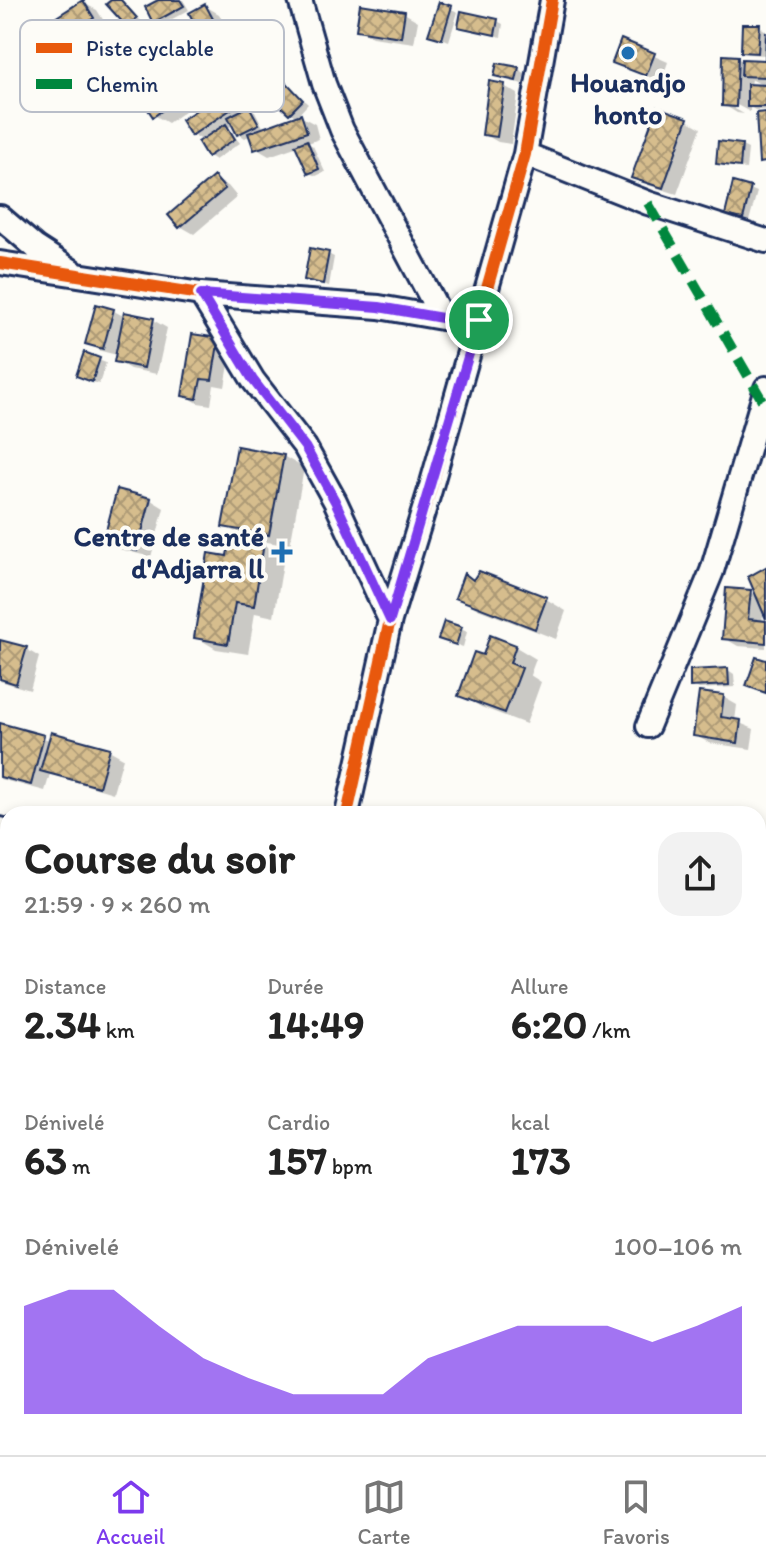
<!DOCTYPE html>
<html lang="fr">
<head>
<meta charset="utf-8">
<style>
  :root { --surface:#fff; --page:#f2f2f2; --text:#222; --muted:#767676; --line:#e0e0e0; --accent:#7c3aed }
  body { margin:0; font-family:Itim,sans-serif; background:var(--page); color:var(--text); height:100vh; display:flex; flex-direction:column; font-size:30px; white-space:nowrap }
  * { box-sizing:border-box; margin:0 }
  p { font-size:26px; color:var(--muted) }
  .icon { flex:none; width:44px; height:44px; fill:none; stroke:currentColor; stroke-width:2; stroke-linecap:round; stroke-linejoin:round }
  .map { position:relative; flex:1; overflow:hidden }
  .panel { position:absolute; left:0px; top:806px; width:766px; height:650px; display:flex; flex-direction:column; background:var(--surface); border-radius:24px 24px 0 0; box-shadow:0 4px 12px #0003 }
  .panel>* { flex:none }
  .pin { position:absolute; display:grid; place-items:center; width:68px; height:68px; color:#fff; margin:-34px; border:4px solid #fff; border-radius:50%; box-shadow:0 2px 8px #0007 }
  .round { display:grid; place-items:center; flex:none; width:84px; height:84px; border-radius:24px; background:var(--page) }
  .summary { display:flex; align-items:center; justify-content:space-between; height:136px; padding:0 24px }
  h1 { font-size:44px; font-weight:800; line-height:60px }
  .stats { display:grid; grid-template-columns:repeat(3,1fr); gap:12px; height:136px; padding:8px 24px }
  .stats div { display:grid; align-content:center }
  .stats b { font-size:40px; font-weight:800 }
  .stats small { font-size:22px; font-weight:400 }
  .stats p { font-size:22px }
  .chart { height:224px; padding:16px 24px }
  .chart p { display:flex; justify-content:space-between }
  .chart svg { width:100%; height:144px; margin-top:8px; fill:var(--accent); opacity:.7 }
  .dock { display:flex; justify-content:space-around; align-items:center; height:112px; border-top:2px solid var(--line); background:var(--surface); font-size:22px; color:var(--muted) }
  .dock a { display:grid; justify-items:center; gap:4px }
  .dock .active { color:var(--accent) }
  .map>svg:first-child { display:block }
  .shadow { fill:#0003; fill-rule:evenodd }
  .building { fill:url(#building-cross-hatch); stroke:#1b2f5e; stroke-width:2 }
  .lines { fill:none; stroke-linecap:round; stroke-linejoin:round }
  .minor-casing { stroke:#1b2f5e; stroke-width:28 }
  .minor { stroke:#fdfcf7; stroke-width:22 }
  .quiet { stroke:#00873e; stroke-width:10; stroke-dasharray:20 10; stroke-linecap:butt }
  .cycleway-casing { stroke:#fdfcf7; stroke-width:17 }
  .cycleway { stroke:#e8590c; stroke-width:12 }
  .route-casing { stroke:#fff; stroke-width:16 }
  .route { stroke:#7c3aed; stroke-width:10 }
  .poi-dot { fill:#1f6fb2; stroke:#fdfcf7; stroke-width:3 }
  .labels { text-anchor:middle; dominant-baseline:central; stroke-width:8; stroke-linejoin:round; paint-order:stroke }
  .poi-label { font-size:28px; font-weight:bold; fill:#1b2f5e; stroke:#fdfcf7 }
  .key { fill:#fdfcf7; stroke:#b9bec9; stroke-width:2 }
  .key-label { font-size:22px; fill:#1b2f5e }
</style>
</head>
<body>
<div class="map">
<svg width="766" height="1455" viewBox="0 0 766 1455">
  <defs>
    <pattern id="building-cross-hatch" width="8" height="8" patternUnits="userSpaceOnUse" patternTransform="scale(2)"><rect width="8" height="8" fill="#d6bd8d"/><path d="M0 0l8 8M0 8l8-8" fill="none" stroke="#ad9a76"/></pattern>
  </defs>
  <rect width="100%" height="100%" fill="#fdfcf7"/>
  <filter id="ink" filterUnits="userSpaceOnUse"><feTurbulence type="fractalNoise" baseFrequency=".0125" numOctaves="2"/><feDisplacementMap in="SourceGraphic" scale="16" xChannelSelector="R" yChannelSelector="G"/><feConvolveMatrix kernelMatrix="1 2 1 2 8 2 1 2 1" color-interpolation-filters="sRGB"/></filter>
  <g filter="url(#ink)">
    <path class="shadow" d="M114 0 123 1 142 22 140 24 147 28 159 44 156 46 162 49 168 60 163 63 177 75 169 81 154 68 134 80 127 76V62L120 58 125 37 131 41 140 54 154 47 136 27 135 29 128 25Z
      M163 0H183L189 10 161 25 154 21Z
      M83 3 97 10 107 26 71 49 57 41Z
      M440 4 458 12 449 41 431 34Z
      M205 6 219 14 239 53 230 58 239 64 254 87 242 95 235 91 230 63 207 49 217 68 195 80 206 96 168 123 154 115 184 76H187L164 32 182 22 202 33Z
      M404 13 418 21 414 43 372 37 358 29Z
      M497 21 503 24 501 37 460 26Z
      M759 26 766 31V55L749 54 743 50Z
      M622 42 668 62 661 82 614 62Z
      M737 58 742 61 766 62V110H755L750 107V112L735 104V109L744 114 737 113 724 105ZM751 79 764 86H750Z
      M518 69 525 73 522 84 497 76Z
      M287 85 308 104 298 115 315 124 319 139 308 143 313 146 325 172 316 176 309 173 298 146 269 156 255 148 251 135 245 138 239 134 234 124 228 128 240 143 215 160 209 156 201 143 204 141 192 134 223 95 237 103 242 111 249 108 255 111 264 129 298 117 290 113Z
      M504 86 518 94 511 144 498 142 484 134Z
      M687 120 701 128 677 194 648 185 634 177Z
      M742 146 748 149 746 169 724 166 718 163Z
      M214 179 228 186 237 197 194 234 180 226Z
      M750 189 757 192 749 221 728 214Z
      M328 254 334 257 329 286 307 279Z
      M114 311 125 317 153 320 167 328 157 374 130 369 116 361 117 355 101 351 87 343Z
      M218 340 232 348 225 387 214 385 211 405 198 403 184 395Z
      M85 355 106 363 99 384 84 379Z
      M283 456 304 468 290 546 245 538 225 526Z
      M151 500 164 508 151 557 119 549 106 541Z
      M232 539 264 545 284 557 274 617 255 613 248 654 216 649 196 637 229 558Z
      M766 569V614L764 608 762 623H766V648L738 646 724 638 750 592 759 597Z
      M474 581 546 599 566 611 556 639 478 609 457 597Z
      M461 629 467 632 463 647 440 639Z
      M491 638 516 647 536 659 530 675 541 682 526 724 481 707 461 695 484 658Z
      M0 642 26 649 39 657 30 690 0 681Z
      M728 670 734 674 735 687 699 689 692 685Z
      M723 697 737 705 735 721 754 729 751 749 709 743 695 735Z
      M0 725 50 740 109 750 123 758 113 793 50 774 45 791 0 779Z
      M758 1424 766 1427V1445L761 1443 757 1455 721 1454 723 1448H758Z
      M44 1448H93L103 1454 41 1455Z
      M358 1448H412L411 1455H357Z
      M518 1448H540L536 1455Z"/>
    <path class="building" d="M83 0 94 18 56 43 44 25Z
      M111 0H121L137 18 127 27 106 4Z
      M158 0H180L184 6 153 23 145 7Z
      M439 2 452 6 442 39 428 35Z
      M205 4 227 45 210 54 189 13Z
      M360 4 405 11 401 37 356 30Z
      M461 11 498 19 495 35 458 27Z
      M742 24H760L758 53 741 52Z
      M766 32V77L741 76 742 59 765 60Z
      M621 39 655 53 646 76 612 63Z
      M723 55 738 56 736 107 722 106Z
      M497 63 519 67 516 81 494 76Z
      M183 74 193 88 153 117 143 102Z
      M489 81 505 84 497 137 482 135Z
      M287 83 303 100 289 114 272 98Z
      M747 84 766 85V107H747Z
      M223 93 233 108 191 136 181 120Z
      M249 106 259 124 237 135 228 117Z
      M657 107 688 118 663 188 631 178Z
      M766 112V162L759 163 756 113Z
      M301 114 307 132 254 150 248 133Z
      M226 124 235 139 207 157 198 142Z
      M307 140 319 169 308 174 295 145Z
      M718 141 742 144 740 167 716 164Z
      M214 176 225 189 179 228 168 215Z
      M733 182 751 187 743 219 725 215Z
      M310 248 329 252 323 284 304 280Z
      M96 304 114 309 103 349 85 344Z
      M124 312 154 318 144 368 114 362Z
      M192 334 219 338 212 380 201 379 197 399 182 396Z
      M84 352 100 358 92 382 76 376Z
      M237 446 284 455 269 535 222 527Z
      M117 489 151 498 137 551 103 542Z
      M230 537 264 543 254 606 235 603 228 644 194 638 208 553 227 556Z
      M766 567V619L748 577Z
      M479 571 547 597 535 629 455 598 464 573 473 580Z
      M726 588 751 590 748 619 766 621V643L722 639Z
      M444 621 462 627 456 645 438 639Z
      M490 635 516 645 510 663 522 668 505 713 458 696 474 652 483 655Z
      M0 640 27 647 16 684 0 679Z
      M756 657 766 660V693L746 686Z
      M728 668 729 685 690 687V670Z
      M699 692 724 695 721 717 741 720 738 743 693 736Z
      M0 723 44 735 31 785 0 777Z
      M51 732 110 748 99 787 40 771Z
      M762 1331 766 1332V1359L758 1357Z
      M42 1448H82L80 1455H39Z
      M356 1448H398L397 1455H355Z"/>
    <g class="lines">
      <g class="minor-casing">
        <path id="minor" d="M300 0 324 84 342 130 442 318
          M525 154 648 203 766 241
          M0 217 35 247 72 271
          M0 263 201 294 379 307 442 318 479 320
          M201 294 253 380 305 447 335 501 390 620
          M648 726 712 571 766 388
          M347 814 390 620 430 490 525 154 552 0
          M0 829 8 831
          M758 983 766 976
          M758 1047 766 1051
          M0 1236 8 1235
          M0 1397 8 1385
          M214 1455 217 1448"/>
      </g>
      <use href="#minor" class="minor"/>
      <path class="quiet" d="M648 203 762 400"/>
      <g class="cycleway-casing">
        <path id="cycleway" d="M0 263 201 294 379 307 442 318 479 320
          M347 814 390 620 430 490 525 154 552 0"/>
      </g>
      <use href="#cycleway" class="cycleway"/>
    </g>
  </g>
  <g class="lines" filter="url(#ink)">
    <g class="route-casing">
      <path id="route" d="M201 294 379 307 442 318 479 320 390 620 335 501 305 447 253 380Z"/>
    </g>
    <use href="#route" class="route"/>
  </g>
  <g class="poi-dot">
    <circle cx="628" cy="53" r="8"/>
    <path d="M278 540h8v8h8v8h-8v8h-8v-8h-8v-8h8z"/>
  </g>
  <g class="labels">
    <g class="poi-label">
      <text x="628" y="82">Houandjo<tspan x="628" dy="32">honto</tspan></text>
      <text x="264" y="536" text-anchor="end">Centre de santé<tspan x="264" dy="32">d'Adjarra ll</tspan></text>
    </g>
  </g>
  <rect x="20" y="20" width="264" height="92" rx="12" class="key"/>
  <rect x="36" y="43" width="36" height="10" fill="#e8590c"/>
  <rect x="36" y="79" width="36" height="10" fill="#00873e"/>
  <g class="key-label">
    <text x="86" y="56">Piste cyclable</text>
    <text x="86" y="92">Chemin</text>
  </g>
</svg>
<div class="pin" style="left:479px;top:320px;background:#1e9e55"><svg class="icon" aria-label="arrive" viewBox="0 0 24 24"><path d="M6 21V4h12l-3 4 3 4H6"/></svg></div>
<section class="panel">
<div class="summary"><div><h1>Course du soir</h1><p>21:59 · 9 × 260 m</p></div><a class="round"><svg class="icon" aria-label="share" viewBox="0 0 24 24"><path d="M12 15V3M7 8l5-5 5 5M5 13v7h14v-7"/></svg></a></div>
<div class="stats">
<div><p>Distance</p><b>2.34<small> km</small></b></div>
<div><p>Durée</p><b>14:49</b></div>
<div><p>Allure</p><b>6:20<small> /km</small></b></div>
</div>
<div class="stats">
<div><p>Dénivelé</p><b>63<small> m</small></b></div>
<div><p>Cardio</p><b>157<small> bpm</small></b></div>
<div><p>kcal</p><b>173</b></div>
</div>
<div class="chart"><p><span>Dénivelé</span>100–106 m</p>
<svg viewBox="0 0 160 44" preserveAspectRatio="none"><path d="M0 44V11L10 6L20 6L30 17L40 27L50 33L60 38L70 38L80 38L90 27L100 22L110 17L120 17L130 17L140 22L150 17L160 11V44z"/></svg>
</div>
</section>
</div>
<nav class="dock">
<a class="active"><svg class="icon" aria-label="home" viewBox="0 0 24 24"><path d="M3 11l9-7 9 7M6 9v11h12V9"/></svg>Accueil</a>
<a><svg class="icon" aria-label="map" viewBox="0 0 24 24"><path d="M3 6l6-2 6 2 6-2v14l-6 2-6-2-6 2zM9 4v14M15 6v14"/></svg>Carte</a>
<a><svg class="icon" aria-label="saved" viewBox="0 0 24 24"><path d="M7 4h10v16l-5-4-5 4z"/></svg>Favoris</a>
</nav>
</body>
</html>
